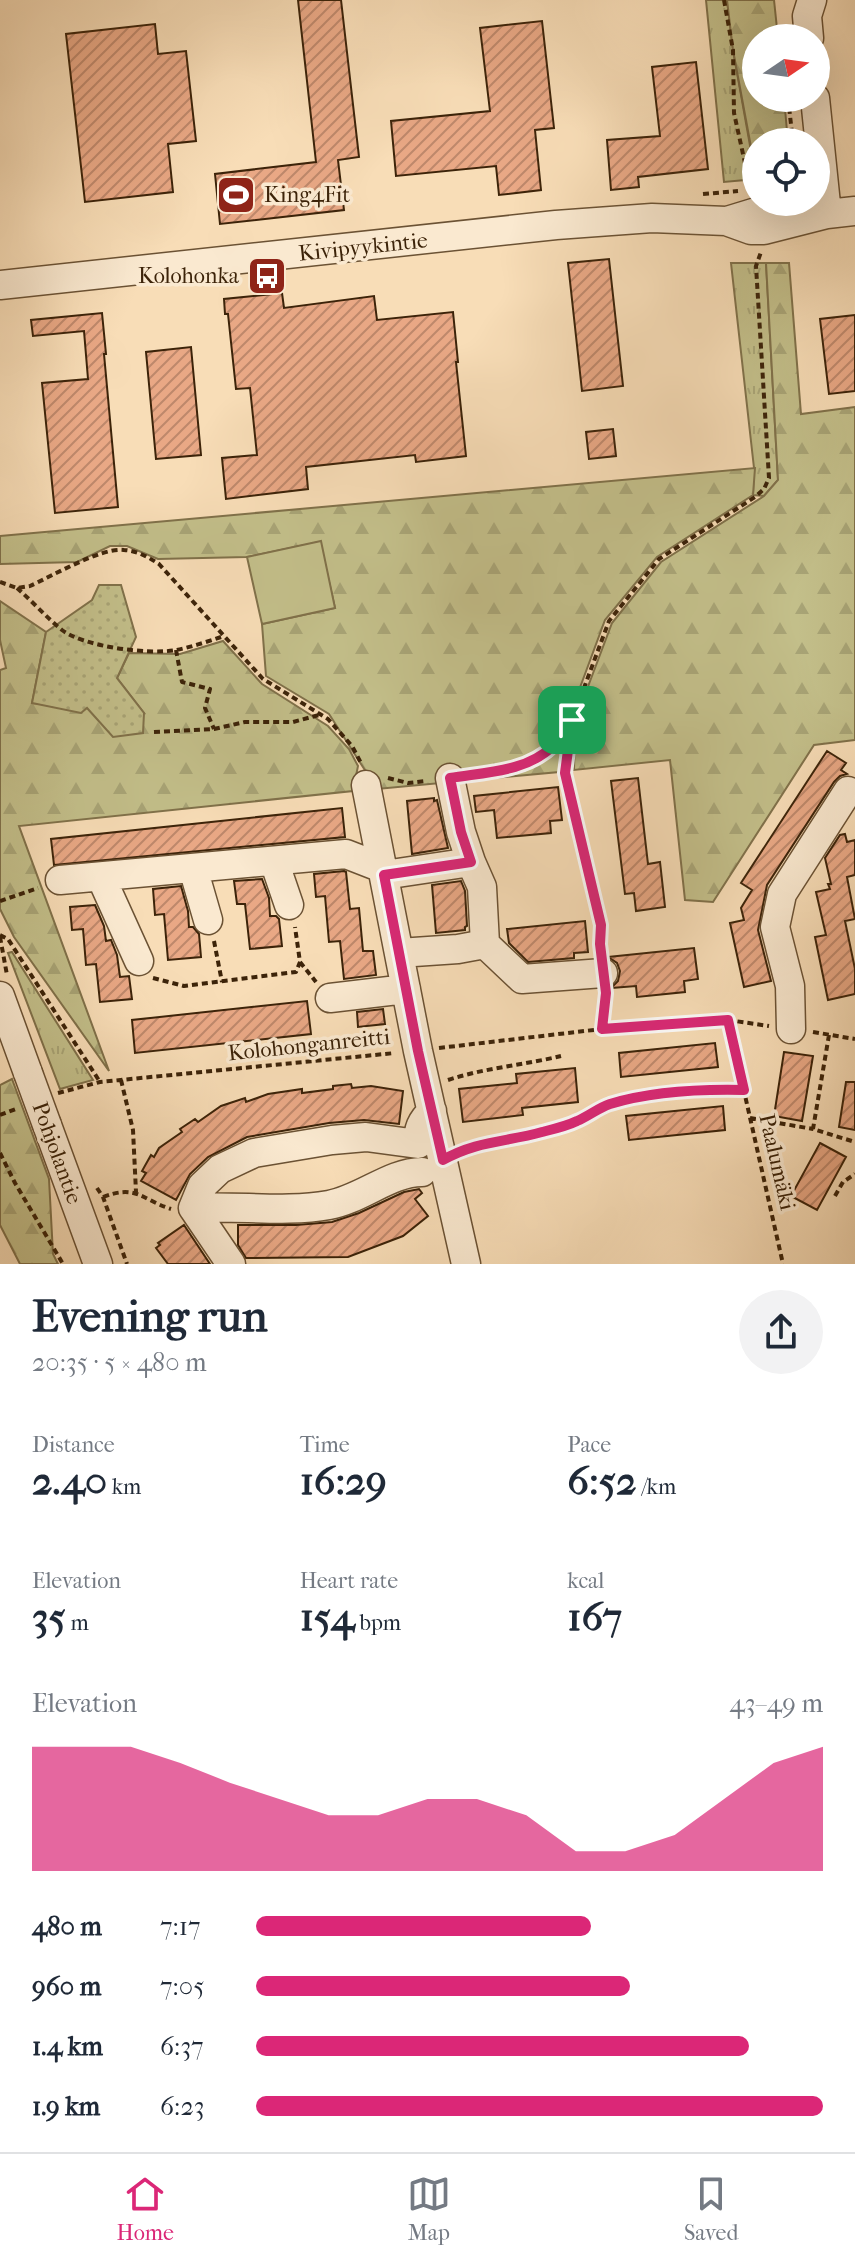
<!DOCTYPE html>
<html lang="en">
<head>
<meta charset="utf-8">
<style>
  :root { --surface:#fff; --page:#f2f2f3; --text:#1f2937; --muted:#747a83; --line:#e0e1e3; --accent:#db2777 }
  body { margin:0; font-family:"IM FELL French Canon",serif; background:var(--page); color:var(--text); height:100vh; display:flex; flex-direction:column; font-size:30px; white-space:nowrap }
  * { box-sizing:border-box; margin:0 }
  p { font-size:26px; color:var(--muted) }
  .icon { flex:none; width:44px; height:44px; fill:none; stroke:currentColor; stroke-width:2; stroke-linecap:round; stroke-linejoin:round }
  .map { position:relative; height:1264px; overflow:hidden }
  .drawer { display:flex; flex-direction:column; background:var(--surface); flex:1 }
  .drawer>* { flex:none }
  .needle { width:52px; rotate:77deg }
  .controls { position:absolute; left:742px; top:24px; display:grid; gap:16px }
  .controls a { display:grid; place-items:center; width:88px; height:88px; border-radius:50%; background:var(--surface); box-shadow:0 8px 32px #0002; font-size:40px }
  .pin { position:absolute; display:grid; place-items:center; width:68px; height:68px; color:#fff; margin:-34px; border-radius:16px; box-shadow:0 4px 12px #0006 }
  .round { display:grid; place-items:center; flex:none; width:84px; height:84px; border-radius:42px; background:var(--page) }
  .overview { display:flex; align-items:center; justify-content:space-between; height:136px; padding:0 32px }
  h1 { font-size:44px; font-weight:700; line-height:60px }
  .metrics { display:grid; grid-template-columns:repeat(3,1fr); gap:12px; height:136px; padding:8px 32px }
  .metrics div { display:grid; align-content:center }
  .metrics b { font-size:40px; font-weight:700 }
  .metrics small { font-size:22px; font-weight:400 }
  .metrics p { font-size:22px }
  .chart { height:224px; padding:16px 32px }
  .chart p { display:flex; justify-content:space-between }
  .chart svg { width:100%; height:144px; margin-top:8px; fill:var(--accent); opacity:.7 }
  ul { padding:0 32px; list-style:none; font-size:26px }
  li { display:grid; grid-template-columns:128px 96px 1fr; align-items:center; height:60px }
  li i { height:20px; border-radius:10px; background:var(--accent) }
  .tabs { display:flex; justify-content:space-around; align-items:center; height:112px; border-top:2px solid var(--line); background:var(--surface); font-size:22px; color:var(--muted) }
  .tabs a { display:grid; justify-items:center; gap:4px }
  .tabs .selected { color:var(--accent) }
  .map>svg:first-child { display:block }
  .grass { fill:url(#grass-tufts); stroke:#80714a; stroke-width:2 }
  .forest { fill:url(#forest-firs); stroke:#80714a; stroke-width:2 }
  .park { fill:url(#park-dots); stroke:#80714a; stroke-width:2 }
  .pitch { fill:#c3bf8a; stroke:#80714a; stroke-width:2 }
  .building { fill:url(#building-hatch); stroke:#3c2309; stroke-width:2 }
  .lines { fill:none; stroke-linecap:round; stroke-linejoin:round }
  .minor-casing { stroke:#6b5234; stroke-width:31 }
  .path { stroke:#3c2309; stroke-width:4; stroke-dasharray:6 4; stroke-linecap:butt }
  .minor { stroke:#fae9d0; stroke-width:28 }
  .minor-bridge-casing { stroke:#6b5234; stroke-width:31; stroke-linecap:butt }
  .minor-bridge { stroke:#fae9d0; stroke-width:28 }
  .route-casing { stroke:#fff; stroke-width:16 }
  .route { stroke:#db2777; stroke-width:10 }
  .labels { text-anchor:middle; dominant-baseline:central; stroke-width:7; stroke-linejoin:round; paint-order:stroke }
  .poi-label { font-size:22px; fill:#3c2309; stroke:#fae9d0; text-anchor:start }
  .street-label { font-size:22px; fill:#3c2309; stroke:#fae9d0 }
</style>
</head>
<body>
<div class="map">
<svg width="855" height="1264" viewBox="0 0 855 1264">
  <defs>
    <pattern id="grass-tufts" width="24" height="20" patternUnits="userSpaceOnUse" patternTransform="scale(2)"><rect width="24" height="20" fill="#c3bf8a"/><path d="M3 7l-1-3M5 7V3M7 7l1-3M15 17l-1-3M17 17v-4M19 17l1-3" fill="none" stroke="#a8a476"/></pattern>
    <pattern id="forest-firs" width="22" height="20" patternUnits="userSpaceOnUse" patternTransform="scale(2)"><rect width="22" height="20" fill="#c3bf8a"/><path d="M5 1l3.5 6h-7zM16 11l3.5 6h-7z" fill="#a8a476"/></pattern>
    <pattern id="park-dots" width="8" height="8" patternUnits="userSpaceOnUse" patternTransform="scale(2)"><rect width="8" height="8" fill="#c3bf8a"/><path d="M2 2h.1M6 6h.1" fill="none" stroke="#a8a476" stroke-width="1.8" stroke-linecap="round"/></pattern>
    <pattern id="building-hatch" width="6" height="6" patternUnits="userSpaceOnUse" patternTransform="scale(2)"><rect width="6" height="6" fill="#e9a885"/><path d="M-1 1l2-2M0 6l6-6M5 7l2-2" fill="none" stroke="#be886b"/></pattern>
  </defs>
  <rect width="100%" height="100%" fill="#f8ddb7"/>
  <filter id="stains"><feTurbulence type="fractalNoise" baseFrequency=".0025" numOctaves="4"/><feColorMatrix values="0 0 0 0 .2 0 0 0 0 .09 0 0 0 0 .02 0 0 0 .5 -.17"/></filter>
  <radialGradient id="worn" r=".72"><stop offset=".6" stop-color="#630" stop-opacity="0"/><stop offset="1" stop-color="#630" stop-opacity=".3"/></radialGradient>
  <path class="grass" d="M706 0H727L733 50 756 179 724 182Z
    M731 263H766L778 480 764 496 753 495 754 468Z
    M12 952 93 1080 60 1089 8 953Z"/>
  <path class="forest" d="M727 0H774L778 38H756V98H784L788 142H756V174L733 50Z
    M766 263H789L801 414 855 407V740L814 745 713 902 685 900 670 760 574 770 575 721 612 623 661 562 764 496 778 480Z
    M755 468 753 495 657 557 605 620 568 720 559 772 377 789 329 714 266 676 262 624 335 608 320 542 247 557 158 559 127 546H110L77 562 0 564V536Z
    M0 601 46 632 32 703 144 713 117 678 129 653 180 654 223 641 262 684 328 726 349 749 358 766 353 791 19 826 109 1071 14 937 0 909V670L6 668 0 640Z
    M12 1079 49 1179 53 1254 58 1264H20L0 1225V1085Z"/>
  <path class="park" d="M99 585H121L136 637 117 678 144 713 143 733 113 737 87 708 81 713 32 703 46 632 92 600Z"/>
  <path class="pitch" d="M321 541 335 608 262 624 247 557Z"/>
  <path class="building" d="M298 0H341L359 157 338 160 344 210 220 224 215 174 316 162Z
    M542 21 554 128 535 130 541 190 499 195 496 166 396 176 391 121 490 111 480 28Z
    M155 24 158 54 186 51 196 141 168 144 173 192 85 202 66 34Z
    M696 62 708 169 638 177 639 187 611 190 607 140 660 136 652 67Z
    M609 259 623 386 582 391 568 263Z
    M282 293 284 308 374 296 377 320 453 312 458 362H456L466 456 416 462 415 455 306 467 308 489 226 499 222 458 257 455 250 388 236 389 228 314H225L224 299Z
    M102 313 106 354H104L118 507 55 513 42 383 88 379 84 331 33 336 31 320Z
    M855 315V391L829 394 820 319Z
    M191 347 201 455 156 459 146 352Z
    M613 429 616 456 589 459 586 432Z
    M827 751 846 763 841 770 847 774 840 776 834 782 767 885 758 930 771 981 744 987 730 923 744 920 741 908 752 890 741 883Z
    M638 778 648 864 660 862 665 907 636 911 634 893 625 894 611 781Z
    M558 787 562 820 550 821 551 833 497 838 494 810 476 812 474 796Z
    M434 798V801L437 800 448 848 412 854 407 801Z
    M342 808 345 837 54 865 51 839Z
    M845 834 847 842 855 840V875L847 877 855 919 845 921 855 969V994L828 1000 815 937 826 935 816 892 830 889 828 884H831L825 858 840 835Z
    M344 871 346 872 350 909 359 908 363 951H373L376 975 344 979 340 941 329 942 325 896 316 897 314 874Z
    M262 879 269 898 270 916H276L279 919 282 946 250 949 245 904H237L234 881Z
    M461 881 465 891 467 926 465 927V930L436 933 432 885Z
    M181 886 188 911 189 927H193L199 934 201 957 168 960 164 914 155 915 153 889Z
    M95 905 104 926 106 941 111 940 117 955 120 977 129 976 132 999 100 1002 96 964 86 965 83 929 72 930 70 907Z
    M585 921 588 952 574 953V958L528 962 509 943 507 929Z
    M694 948 698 979 684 981 685 992 637 997 636 986 611 988 618 981 620 971 617 963 608 957Z
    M307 1001 311 1034 135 1053 132 1020Z
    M383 1009 385 1024 358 1027 357 1012Z
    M715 1043 718 1067 621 1077 619 1053Z
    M784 1052 813 1056 802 1121 774 1116Z
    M575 1068 578 1102 522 1108 523 1115 463 1122 459 1089 517 1083 516 1074Z
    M846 1082H855V1130L839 1127Z
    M351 1084 352 1088 371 1086 403 1091 399 1124 364 1120 329 1123 247 1137 208 1157 190 1174 176 1200 141 1181 146 1173 142 1171 151 1155 154 1157 159 1148 182 1132 180 1129 195 1119 198 1122 221 1106 245 1098 246 1102 268 1094 302 1089V1093L333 1089V1086Z
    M723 1106 725 1130 629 1140 626 1116Z
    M820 1143 846 1157 817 1210 791 1196Z
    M419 1189 422 1193 415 1199 428 1216 403 1236 348 1257 246 1258 238 1245V1225H296L332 1222 359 1213 404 1192Z
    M184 1225 210 1264H168L156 1248 160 1245 158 1243Z"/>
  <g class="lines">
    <g class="minor-casing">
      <path id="minor" d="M809 38 807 16 812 0
        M815 98 827 214
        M727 221 763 210 827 214 855 211
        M0 285 556 225 652 218 726 221 751 230H764L827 214
        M366 785 418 1051 466 1264
        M274 861 289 905
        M193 868 208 920
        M384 875 471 862
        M101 877 139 961
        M60 880 346 854 382 868
        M485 944 522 979 603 973
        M399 953 458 949 485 944 482 887 471 862 461 832 450 778
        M0 996 28 1073
        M330 998 406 989
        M791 1029 790 986 775 927 782 894 848 791
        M47 1125 98 1264
        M193 1208C238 1205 285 1213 329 1205 362 1199 390 1172 422 1172
        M231 1264 193 1208 202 1186 220 1169 254 1153 332 1140 366 1137 418 1144C418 1129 421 1121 432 1111"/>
    </g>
    <path class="path" d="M724 0 733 50 734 113 745 163 756 182
      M788 98 793 142
      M703 194 738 191
      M0 582 17 588 30 586C52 576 102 547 124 550 138 551 148 557 159 564L263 679 328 719 352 746 361 763
      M17 588C32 601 46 617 62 630 84 647 150 655 176 650 192 647 209 641 224 636
      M176 650 182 682 210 689 205 708 214 729
      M154 732 214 729 245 722H293L319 715
      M471 774C500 770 534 768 556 743 561 737 566 729 571 722
      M388 778 408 783 426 781
      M0 901 38 888
      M0 935 8 939 100 1082
      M0 937 7 975
      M214 941 222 982
      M601 952V925L565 773 572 720 609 621 659 559 755 497 764 489 769 478 756 266 761 252
      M300 962 316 982
      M153 978 184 986 296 972 300 962 295 927
      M728 1020 783 1264
      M602 1029 606 996
      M813 1032 855 1039
      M829 1035 813 1129 855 1142
      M439 1048 602 1029 728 1020 769 1026
      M121 1080 133 1130 136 1192
      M448 1080C484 1068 524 1065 561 1056
      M58 1093 100 1082 395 1053
      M0 1115 16 1109
      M750 1118 813 1129
      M464 1149 556 1128 576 1122 609 1104 663 1093 708 1090H744
      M0 1153 15 1183 63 1264
      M97 1188 103 1197 127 1264
      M835 1196 843 1182 855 1174
      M103 1197C137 1184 142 1200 171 1209"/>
    <use href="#minor" class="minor"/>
    <g class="minor-bridge-casing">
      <path id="minor-bridge" d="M28 1073 47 1125"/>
    </g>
    <use href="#minor-bridge" class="minor-bridge"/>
  </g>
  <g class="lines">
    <g class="route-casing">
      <path id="route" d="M572 720 565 773 601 925 600 944 606 993 602 1029 728 1020 744 1090C699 1089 653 1091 610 1104 598 1108 589 1116 577 1121 567 1126 554 1129 542 1132 506 1142 476 1141 443 1160L418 1051 384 875 471 862 461 832 450 778C486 772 526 772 553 746 561 739 566 728 572 720Z"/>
    </g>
    <use href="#route" class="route"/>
  </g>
  <defs>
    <g id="stadium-square" transform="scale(2)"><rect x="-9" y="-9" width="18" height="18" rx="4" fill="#8f2418" stroke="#fae9d0"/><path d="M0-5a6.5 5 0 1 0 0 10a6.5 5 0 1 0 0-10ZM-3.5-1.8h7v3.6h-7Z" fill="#fff"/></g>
    <g id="bus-square" transform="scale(2)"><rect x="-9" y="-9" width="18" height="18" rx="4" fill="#8f2418" stroke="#fae9d0"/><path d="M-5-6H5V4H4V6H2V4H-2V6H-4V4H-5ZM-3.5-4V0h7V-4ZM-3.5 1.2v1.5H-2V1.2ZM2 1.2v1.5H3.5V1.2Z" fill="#fff"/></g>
  </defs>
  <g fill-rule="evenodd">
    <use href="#stadium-square" x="236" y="195"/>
    <use href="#bus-square" x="267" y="276"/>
  </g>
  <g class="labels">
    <g class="poi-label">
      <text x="264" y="195">King4Fit</text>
      <text x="239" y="276" text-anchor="end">Kolohonka</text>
    </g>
    <g class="street-label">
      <text transform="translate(363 247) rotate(-6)">Kivipyykintie</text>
      <text transform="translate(309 1045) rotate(-6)">Kolohonganreitti</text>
      <text transform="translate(57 1153) rotate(70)">Pohjolantie</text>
      <text transform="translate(777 1162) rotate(77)">Paalumäki</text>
    </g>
  </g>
  <rect width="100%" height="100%" filter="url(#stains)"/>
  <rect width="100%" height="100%" fill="url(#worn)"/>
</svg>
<div class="controls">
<a><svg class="needle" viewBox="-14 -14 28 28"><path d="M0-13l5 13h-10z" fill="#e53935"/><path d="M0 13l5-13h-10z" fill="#747a83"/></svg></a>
<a><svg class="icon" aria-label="locate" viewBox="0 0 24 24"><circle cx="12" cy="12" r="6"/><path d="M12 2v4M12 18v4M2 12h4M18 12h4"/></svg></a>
</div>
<div class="pin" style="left:572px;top:720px;background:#1e9e55"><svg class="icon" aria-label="arrive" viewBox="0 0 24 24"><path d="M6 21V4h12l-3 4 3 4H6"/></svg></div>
</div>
<section class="drawer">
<div class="overview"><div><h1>Evening run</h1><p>20:35 · 5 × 480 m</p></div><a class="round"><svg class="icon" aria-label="share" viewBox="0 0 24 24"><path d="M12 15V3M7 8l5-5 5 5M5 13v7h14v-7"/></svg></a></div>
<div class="metrics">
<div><p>Distance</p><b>2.40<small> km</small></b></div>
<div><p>Time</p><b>16:29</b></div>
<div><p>Pace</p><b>6:52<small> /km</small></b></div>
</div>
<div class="metrics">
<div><p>Elevation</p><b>35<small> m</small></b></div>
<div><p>Heart rate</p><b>154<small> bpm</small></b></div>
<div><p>kcal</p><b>167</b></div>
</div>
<div class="chart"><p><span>Elevation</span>43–49 m</p>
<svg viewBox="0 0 160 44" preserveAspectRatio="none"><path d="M0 44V6L10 6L20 6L30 11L40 17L50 22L60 27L70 27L80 22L90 22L100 27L110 38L120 38L130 33L140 22L150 11L160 6V44z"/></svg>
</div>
<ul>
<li><b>480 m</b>7:17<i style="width:59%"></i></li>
<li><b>960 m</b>7:05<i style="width:66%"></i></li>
<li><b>1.4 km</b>6:37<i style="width:87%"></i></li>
<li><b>1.9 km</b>6:23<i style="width:100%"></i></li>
</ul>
</section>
<nav class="tabs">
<a class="selected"><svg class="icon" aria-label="home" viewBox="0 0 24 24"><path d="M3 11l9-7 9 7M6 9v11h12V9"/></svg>Home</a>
<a><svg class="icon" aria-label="map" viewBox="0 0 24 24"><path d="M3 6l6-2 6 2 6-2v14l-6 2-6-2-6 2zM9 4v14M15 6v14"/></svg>Map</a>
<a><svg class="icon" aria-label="saved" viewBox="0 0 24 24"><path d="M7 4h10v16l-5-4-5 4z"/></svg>Saved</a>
</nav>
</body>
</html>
